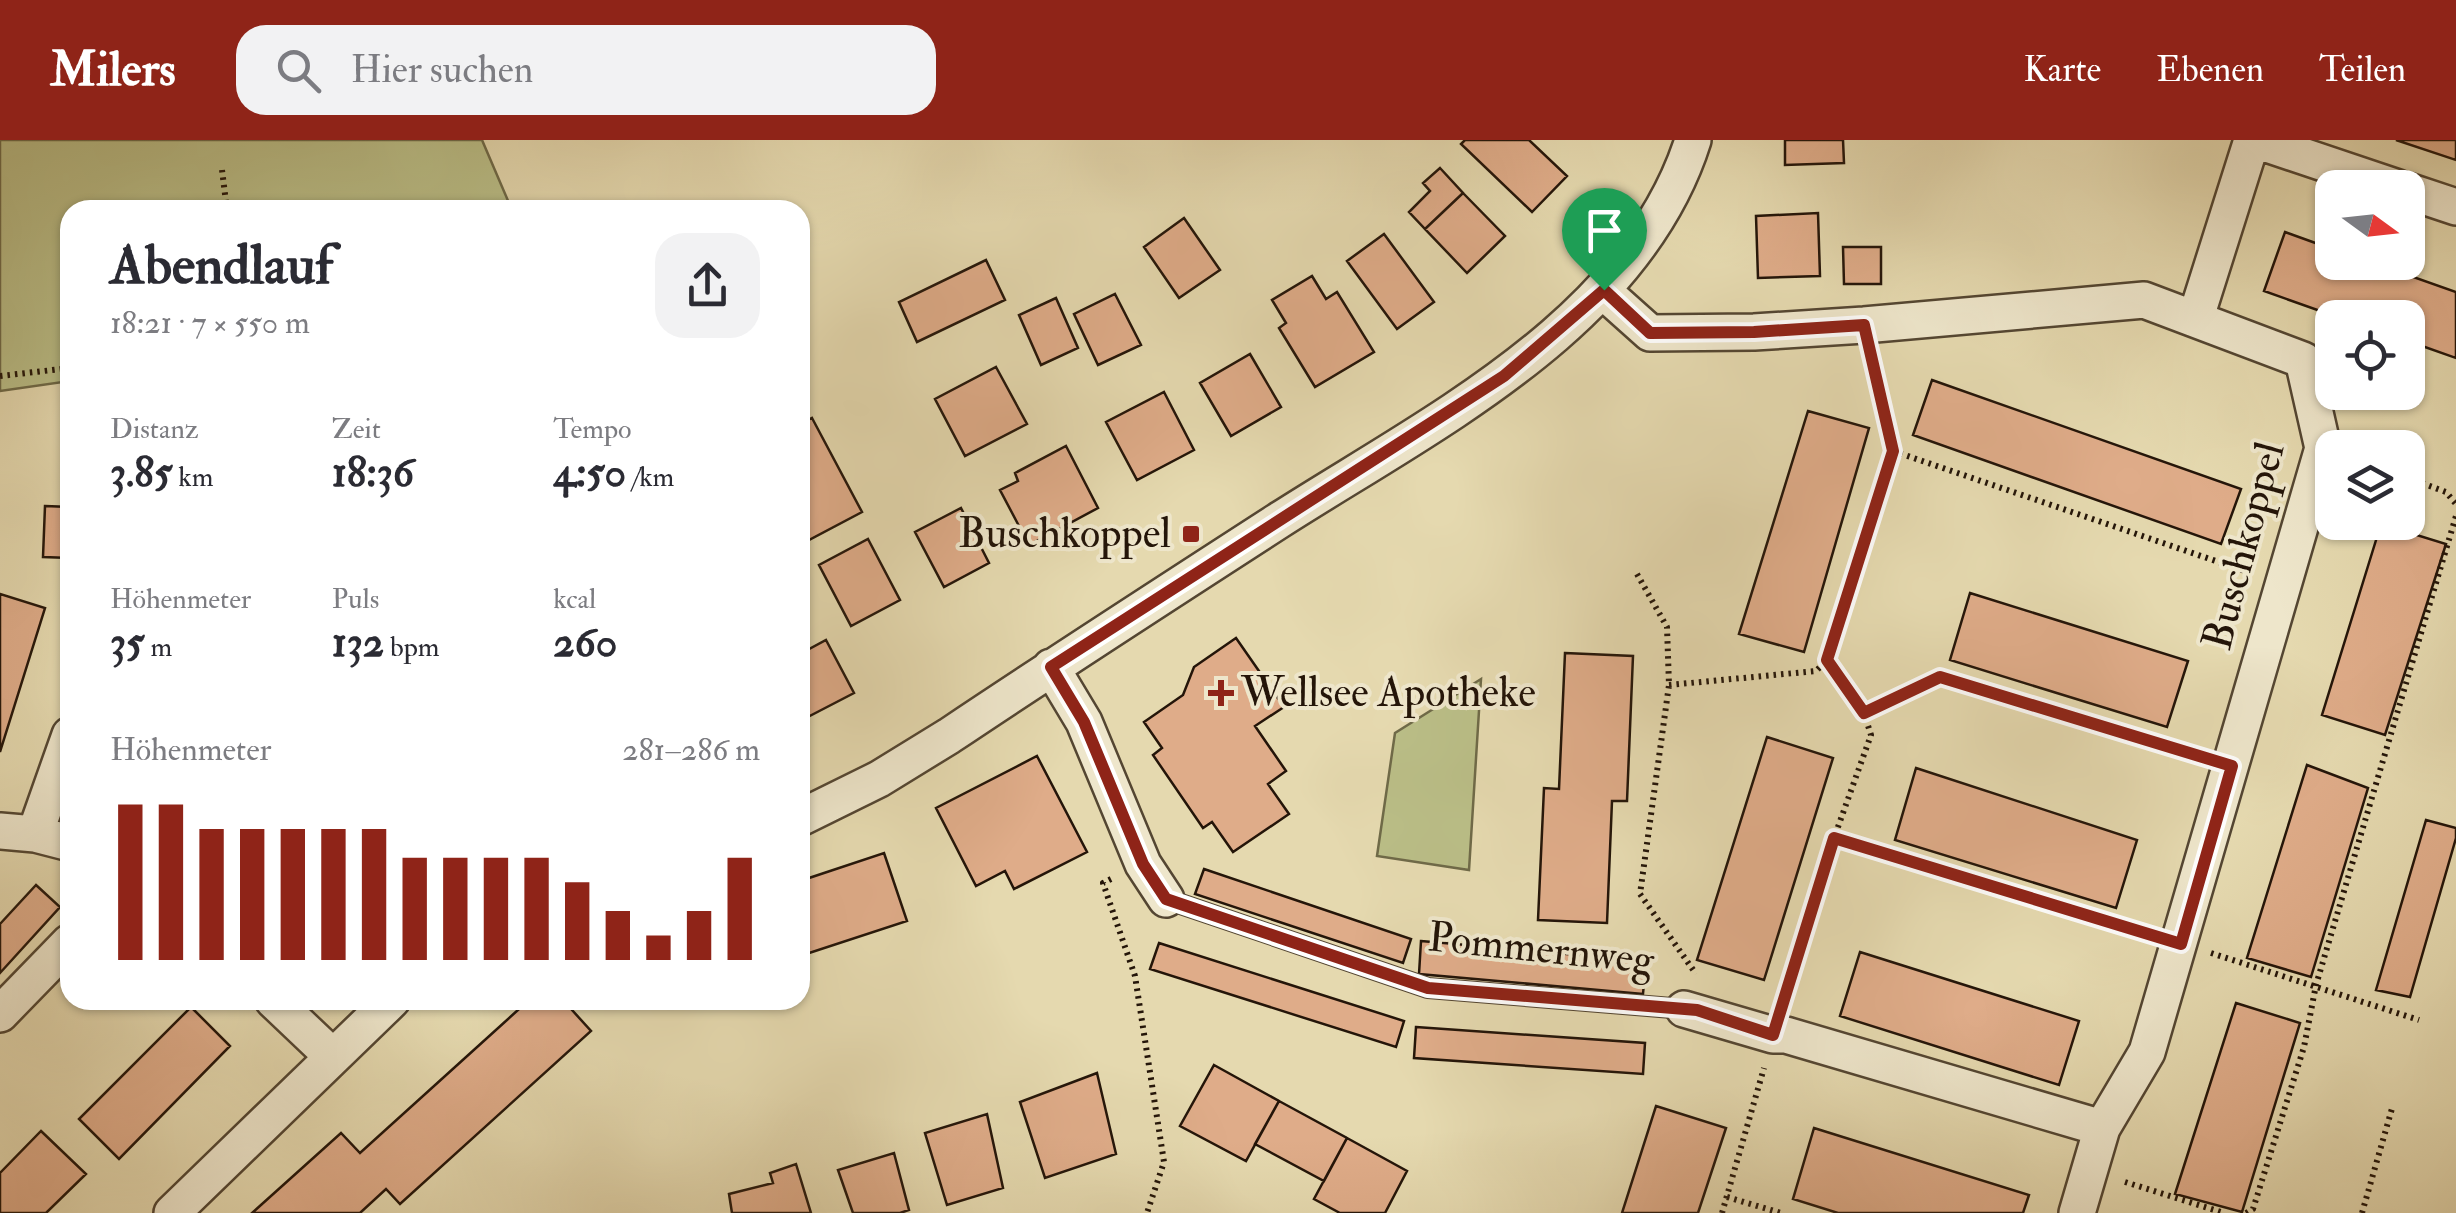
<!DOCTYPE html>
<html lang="de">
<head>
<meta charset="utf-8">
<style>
  :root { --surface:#fff; --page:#f2f2f3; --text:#2b2b33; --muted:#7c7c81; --accent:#8f2418 }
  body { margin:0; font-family:"IM FELL Double Pica",serif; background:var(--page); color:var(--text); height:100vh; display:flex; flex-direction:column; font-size:38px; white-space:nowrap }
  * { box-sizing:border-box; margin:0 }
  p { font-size:32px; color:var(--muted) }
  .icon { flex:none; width:55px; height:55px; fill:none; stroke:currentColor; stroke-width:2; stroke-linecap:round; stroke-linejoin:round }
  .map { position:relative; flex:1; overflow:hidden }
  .panel { position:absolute; left:60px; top:60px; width:750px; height:810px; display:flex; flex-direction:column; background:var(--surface); border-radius:30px; box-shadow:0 2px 8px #0004 }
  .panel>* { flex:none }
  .needle { width:65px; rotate:105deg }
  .fabs { position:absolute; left:2315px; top:30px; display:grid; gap:20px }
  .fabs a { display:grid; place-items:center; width:110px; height:110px; border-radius:20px; background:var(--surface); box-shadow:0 2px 8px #0004; font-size:50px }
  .pin { position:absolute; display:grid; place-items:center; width:85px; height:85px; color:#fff; margin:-102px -42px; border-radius:50% 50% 50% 0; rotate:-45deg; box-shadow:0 0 10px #0007 }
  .pin .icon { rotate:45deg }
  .round { display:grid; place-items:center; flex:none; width:105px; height:105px; border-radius:30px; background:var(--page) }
  .overview { display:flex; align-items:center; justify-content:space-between; height:170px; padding:0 50px }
  h1 { font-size:55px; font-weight:700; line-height:75px }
  .figures { display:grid; grid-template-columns:repeat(3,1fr); gap:15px; height:170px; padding:10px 50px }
  .figures div { display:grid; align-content:center }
  .figures b { font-size:42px; font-weight:700 }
  .figures small { font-size:28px; font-weight:400 }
  .figures p { font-size:28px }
  .chart { height:280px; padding:20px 50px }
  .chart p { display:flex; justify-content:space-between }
  .chart svg { width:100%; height:180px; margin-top:10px; stroke:var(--accent); stroke-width:6 }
  header { display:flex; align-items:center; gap:60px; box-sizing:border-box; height:140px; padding:0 50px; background:var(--accent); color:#fff }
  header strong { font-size:48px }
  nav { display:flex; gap:55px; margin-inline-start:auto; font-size:35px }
  .search { width:700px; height:90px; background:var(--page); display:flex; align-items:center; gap:25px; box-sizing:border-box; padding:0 35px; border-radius:30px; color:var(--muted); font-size:38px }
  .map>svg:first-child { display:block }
  .green { fill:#babe87; stroke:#6f6a48; stroke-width:2.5 }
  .building { fill:#dfac89; stroke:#241509; stroke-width:2.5 }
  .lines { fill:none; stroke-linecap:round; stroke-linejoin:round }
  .service-casing { stroke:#544632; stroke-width:22 }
  .minor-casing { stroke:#544632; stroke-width:40 }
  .path { stroke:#241509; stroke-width:6; stroke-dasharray:2.5 5; stroke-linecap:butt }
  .service { stroke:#eee6cb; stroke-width:18 }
  .minor { stroke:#eee6cb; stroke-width:35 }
  .route-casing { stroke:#fff; stroke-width:20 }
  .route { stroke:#8f2418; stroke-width:12 }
  .poi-dot { fill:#8f2418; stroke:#eee6cb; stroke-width:4 }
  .labels { text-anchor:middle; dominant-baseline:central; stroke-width:8; stroke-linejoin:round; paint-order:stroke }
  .poi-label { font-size:42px; fill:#241509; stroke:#eee6cb; text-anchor:end }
  .street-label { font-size:42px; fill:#241509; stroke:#eee6cb }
</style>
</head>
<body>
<header>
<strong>Milers</strong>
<div class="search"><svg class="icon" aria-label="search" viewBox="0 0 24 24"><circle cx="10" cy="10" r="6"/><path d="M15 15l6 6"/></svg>Hier suchen</div>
<nav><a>Karte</a><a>Ebenen</a><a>Teilen</a></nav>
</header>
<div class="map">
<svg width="2456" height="1073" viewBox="0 0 2456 1073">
  <rect width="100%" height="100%" fill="#e5d9af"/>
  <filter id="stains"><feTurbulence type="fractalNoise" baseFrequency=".002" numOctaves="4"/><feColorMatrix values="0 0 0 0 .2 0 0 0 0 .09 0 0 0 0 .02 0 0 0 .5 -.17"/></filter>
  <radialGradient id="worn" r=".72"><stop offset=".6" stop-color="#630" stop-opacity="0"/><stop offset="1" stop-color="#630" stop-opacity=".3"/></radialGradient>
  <path class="green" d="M0 0H482L512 70H70V241L0 251Z
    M1481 539 1469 730 1377 716 1395 593Z"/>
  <path class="building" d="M1465 0H1529L1567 36 1532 72 1461 4Z
    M1785 0H1843L1844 23 1785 25Z
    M2396 0H2456V20Z
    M1440 28 1463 53 1425 89 1409 72 1430 51 1423 43Z
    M1463 53 1505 96 1467 133 1425 89Z
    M1818 73 1820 136 1758 138 1756 76Z
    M1184 78 1220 130 1179 158 1144 107Z
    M2285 92 2332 109V122H2371L2456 152V218L2408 201V178H2340L2264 151Z
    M1384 94 1434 162 1397 189 1347 121Z
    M1843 107H1881V144H1844Z
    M986 120 1005 160 917 202 899 162Z
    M1312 136 1326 159 1337 152 1374 212 1315 247 1279 188 1286 183 1272 160Z
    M1115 154 1141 205 1098 225 1074 174Z
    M1056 158 1078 208 1041 225 1019 175Z
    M1250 214 1281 267 1231 296 1200 243Z
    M996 227 1027 284 965 316 935 259Z
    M1932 240 2241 349 2221 404 1913 295Z
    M1164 252 1194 310 1137 340 1106 282Z
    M1808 271 1869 288 1804 512 1739 494Z
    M812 278 862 372 807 401 800 388V284Z
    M1066 306 1098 368 1029 405 1000 350 1018 341 1015 333Z
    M45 366 70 367V418L43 417Z
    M961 368 989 423 944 447 915 392Z
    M2381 384 2446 404 2385 595 2322 575Z
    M868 399 900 460 851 486 819 425Z
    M1970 453 2188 521 2167 587 1950 520Z
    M0 454 45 468 0 612Z
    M1236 498 1284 567 1255 586 1286 631 1268 644 1289 674 1233 712 1212 682 1203 688 1153 615 1162 608 1144 582 1183 555 1194 527Z
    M826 500 854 553 800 581V514Z
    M1565 513 1633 516 1627 661H1612L1607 783 1538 780 1544 648 1559 649Z
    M1767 597 1833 618 1764 840 1697 820Z
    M1037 616 1087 712 1014 749 1005 731 976 746 936 668Z
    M2307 625 2368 648 2311 837 2247 818Z
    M1916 628 2137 700 2116 768 1895 700Z
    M2426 680 2456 688V698L2410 857 2376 850Z
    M884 713 907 781 800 816V741Z
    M1204 729 1411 799 1403 823 1195 754Z
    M36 745 60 767 0 833V784Z
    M1421 801 1646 821 1643 854 1419 834Z
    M1159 803 1404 881 1396 907 1150 829Z
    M1860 812 2079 881 2059 945 1840 876Z
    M529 860H563L591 891 400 1064 386 1049 360 1073H252L341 993 360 1013Z
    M2236 863 2300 883 2242 1072 2175 1054Z
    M191 867 230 906 119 1019 79 979Z
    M1416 887 1645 903 1643 934 1414 918Z
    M1214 925 1279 961 1246 1021 1180 986Z
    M1097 933 1116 1014 1045 1038 1020 962Z
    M1279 961 1347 998 1324 1041 1255 1004Z
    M1656 966 1726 988 1698 1073H1622Z
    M987 974 1003 1048 947 1065 925 993Z
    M1814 988 2029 1055 2023 1073H1838L1793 1059Z
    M41 991 86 1034 46 1073H0V1033Z
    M1347 998 1407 1031 1385 1073H1340L1314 1059Z
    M894 1013 909 1070 900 1073H853L838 1030Z
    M796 1024 811 1073H732L729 1054 773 1043 770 1033Z"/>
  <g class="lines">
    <g class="service-casing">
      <path id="service" d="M1166 759 1428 848 1684 869"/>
    </g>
    <g class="minor-casing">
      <path id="minor" d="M2255 0 2398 48
        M2408 51 2456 67
        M1603 151 1650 193 1754 192 1864 185 2144 160 2303 220 2323 308 2147 912 2102 988 2077 1073
        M2196 177 2252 0
        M1051 527 1084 582 1143 724 1166 759
        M800 678 879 639 949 596C1058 523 1168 452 1278 381 1429 284 1635 184 1693 0
        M0 691 35 694 70 703
        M35 694 70 595
        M273 860 333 917
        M1684 869 1773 895H1786L2102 988
        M0 874 70 802
        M172 1073 392 860"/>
    </g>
    <path class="path" d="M222 30 227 70
      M0 236 70 228
      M1893 311 2248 432
      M2408 338 2446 352 2456 364
      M1637 434 1667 487 1669 545 1640 754 1696 834
      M1669 545 1816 531 1827 520
      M1864 573 1940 537 2197 615
      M1834 698 2147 793
      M1111 739 1103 743 1135 836 1164 1022 1147 1073
      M2211 813 2419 880
      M1784 859 1834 698 1871 595 1864 573 1827 520 1893 311 1872 220
      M2125 1042 2224 1073
      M1727 1057 1781 1073
      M1722 1073 1764 928
      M2246 1073 2253 1069 2304 907 2316 845 2456 376
      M2362 1073 2393 965"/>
    <use href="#service" class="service"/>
    <use href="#minor" class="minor"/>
  </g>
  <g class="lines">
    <g class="route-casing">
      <path id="route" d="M1604 150 1650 193 1754 192 1864 185 1893 311 1827 520 1864 573 1940 537 2232 626 2181 804 1834 698 1773 895 1697 870 1428 848 1166 759 1143 724 1084 582 1051 527 1504 236Z"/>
    </g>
    <use href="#route" class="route"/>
  </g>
  <g class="poi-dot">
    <rect x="1181" y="384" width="20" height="20" rx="5"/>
    <path d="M1216 538h10v10h10v10h-10v10h-10v-10h-10v-10h10z"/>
  </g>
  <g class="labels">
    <g class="poi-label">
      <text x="1171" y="394">Buschkoppel</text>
      <text x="1241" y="553" text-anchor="start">Wellsee Apotheke</text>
    </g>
    <g class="street-label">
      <text transform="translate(2244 406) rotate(-75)">Buschkoppel</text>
      <text transform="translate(1541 809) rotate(6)">Pommernweg</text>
    </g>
  </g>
  <rect width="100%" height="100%" filter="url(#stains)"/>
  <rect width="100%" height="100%" fill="url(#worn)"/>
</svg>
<div class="fabs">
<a><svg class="needle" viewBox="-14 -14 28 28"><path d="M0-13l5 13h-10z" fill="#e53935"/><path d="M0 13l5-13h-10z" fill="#7c7c81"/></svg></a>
<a><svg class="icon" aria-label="locate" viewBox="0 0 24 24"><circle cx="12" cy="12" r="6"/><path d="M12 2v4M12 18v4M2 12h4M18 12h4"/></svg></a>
<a><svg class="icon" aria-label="layers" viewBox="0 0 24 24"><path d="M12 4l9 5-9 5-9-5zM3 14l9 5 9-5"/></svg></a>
</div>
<div class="pin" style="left:1604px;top:150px;background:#1e9e55"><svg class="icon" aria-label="arrive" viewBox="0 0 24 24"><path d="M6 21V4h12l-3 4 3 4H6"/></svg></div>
<section class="panel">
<div class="overview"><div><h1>Abendlauf</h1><p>18:21 · 7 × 550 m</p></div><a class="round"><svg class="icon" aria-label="share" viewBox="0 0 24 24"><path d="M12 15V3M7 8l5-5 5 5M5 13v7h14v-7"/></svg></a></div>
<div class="figures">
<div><p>Distanz</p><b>3.85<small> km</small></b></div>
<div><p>Zeit</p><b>18:36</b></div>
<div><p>Tempo</p><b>4:50<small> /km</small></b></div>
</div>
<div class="figures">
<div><p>Höhenmeter</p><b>35<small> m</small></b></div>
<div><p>Puls</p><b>132<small> bpm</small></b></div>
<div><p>kcal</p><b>260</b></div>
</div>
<div class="chart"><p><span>Höhenmeter</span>281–286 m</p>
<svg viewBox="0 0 160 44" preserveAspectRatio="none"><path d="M5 44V6M15 44V6M25 44V12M35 44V12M45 44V12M55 44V12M65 44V12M75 44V19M85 44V19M95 44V19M105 44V19M115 44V25M125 44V32M135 44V38M145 44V32M155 44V19"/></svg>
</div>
</section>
</div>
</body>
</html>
